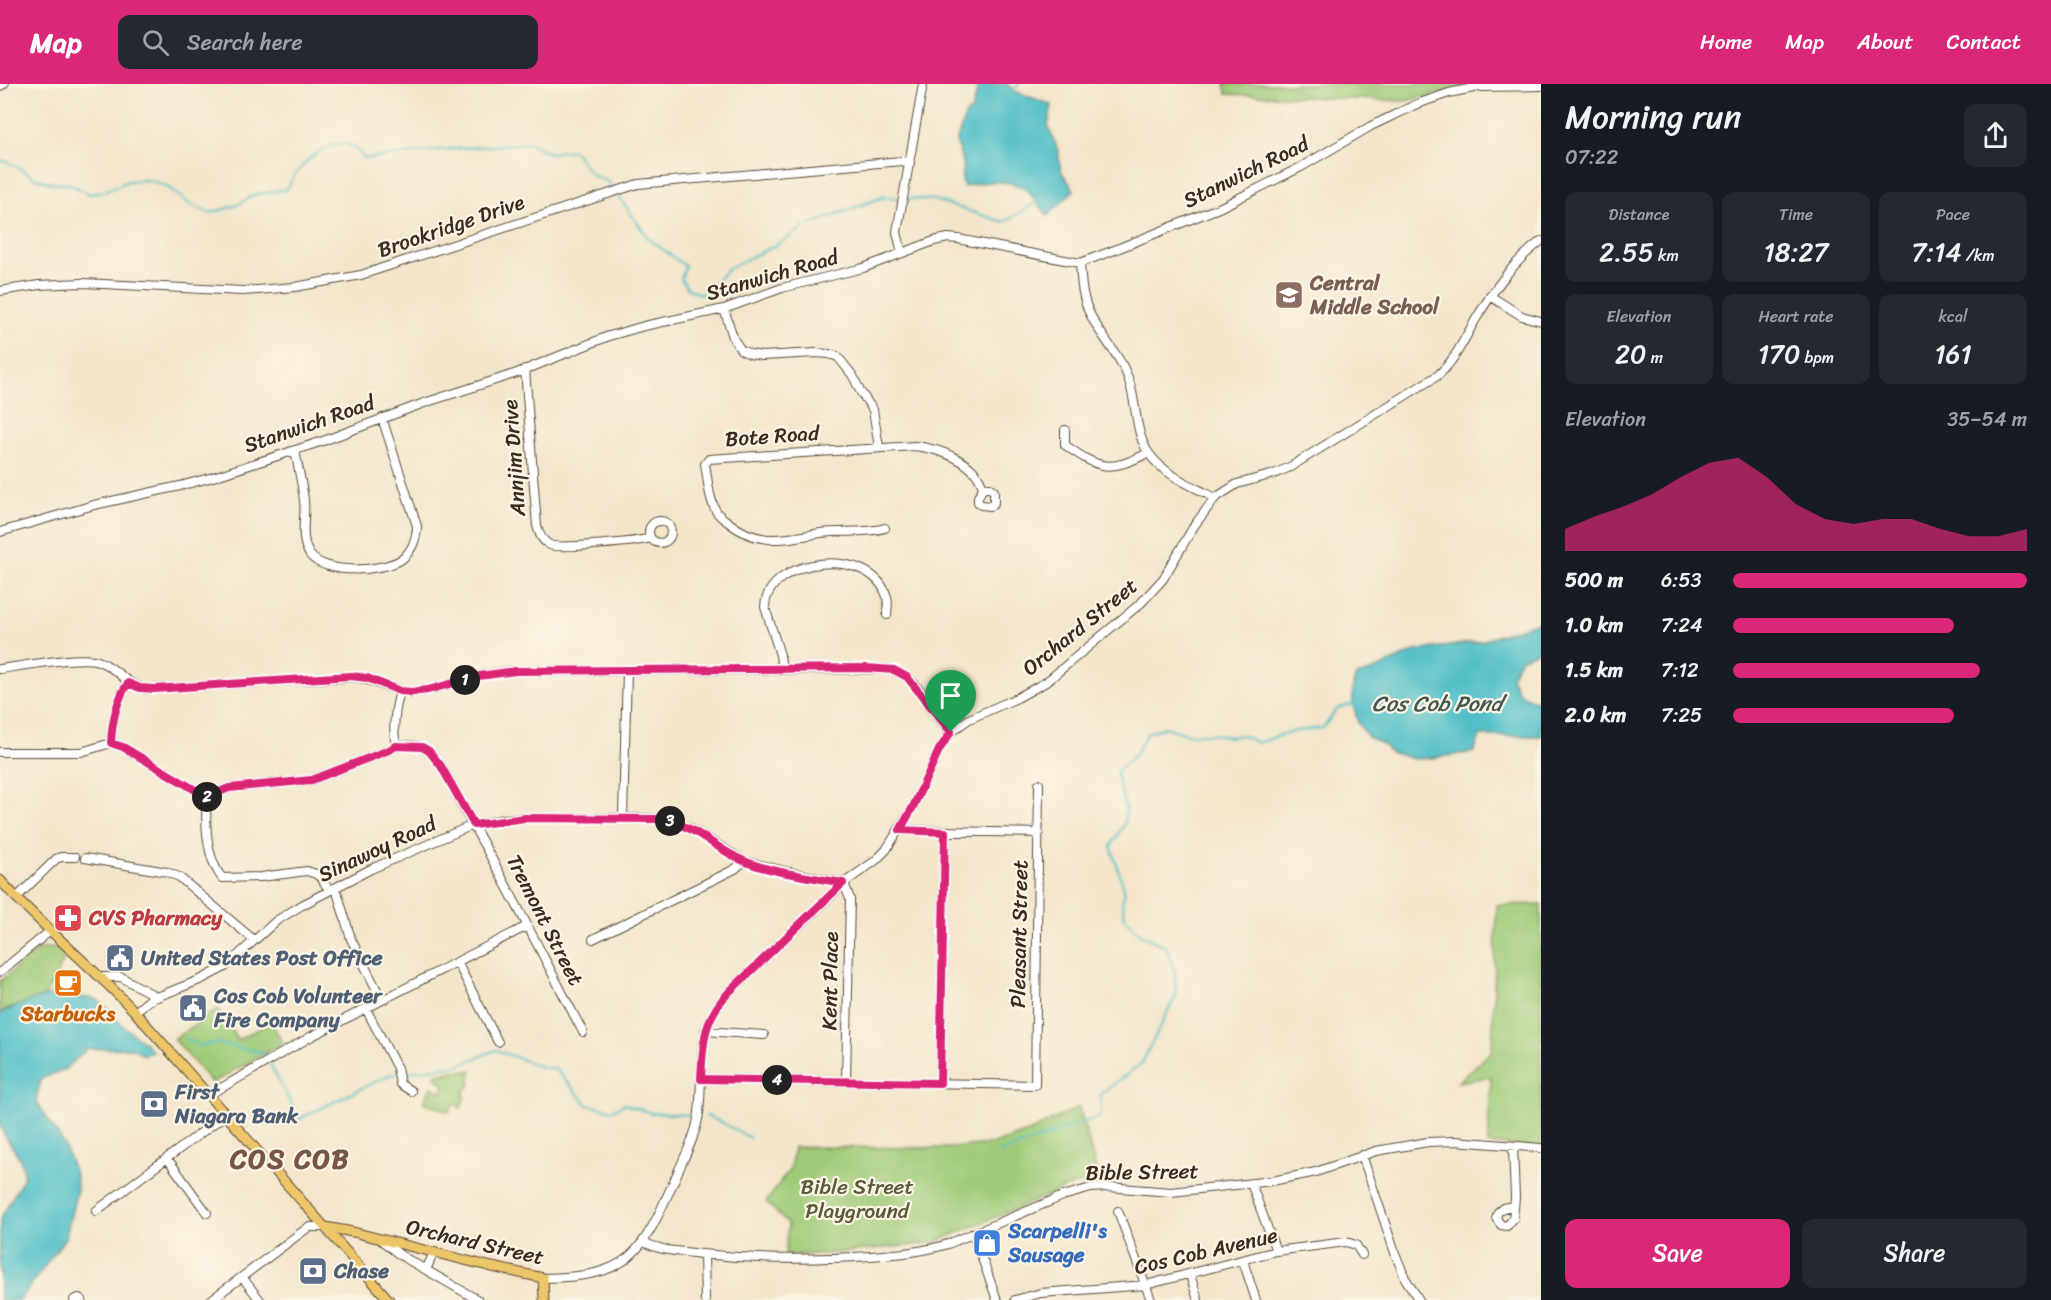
<!DOCTYPE html>
<html lang="en">
<head>
<meta charset="utf-8">
<style>
  :root { --surface:#171b24; --page:#242831; --text:#f1f3f6; --muted:#9ea1a6; --accent:#db2777 }
  body { margin:0; font-family:Sriracha,sans-serif; background:var(--page); color:var(--text); height:100vh; display:flex; flex-direction:column; font-size:22px; white-space:nowrap }
  * { box-sizing:border-box; margin:0 }
  p { font-size:20px; color:var(--muted) }
  .icon { flex:none; width:33px; height:33px; fill:none; stroke:currentColor; stroke-width:2; stroke-linecap:round; stroke-linejoin:round }
  .map { position:relative; flex:1; overflow:hidden }
  .panel { display:flex; flex-direction:column; background:var(--surface); width:510px }
  .panel>* { flex:none }
  .pin { position:absolute; display:grid; place-items:center; width:51px; height:51px; color:#fff; margin:-62px -26px; border-radius:50% 50% 50% 0; rotate:-45deg; box-shadow:0 0 6px #0007 }
  .pin .icon { rotate:45deg }
  .km { position:absolute; width:30px; height:30px; margin:-15px; border-radius:50%; background:#222; color:#fff; font-size:16px; line-height:30px; text-align:center }
  .round { display:grid; place-items:center; flex:none; width:63px; height:63px; border-radius:12px; background:var(--page) }
  .headline { display:flex; align-items:center; justify-content:space-between; height:102px; padding:0 24px }
  h1 { font-size:33px; font-weight:600; line-height:45px }
  .figures { display:grid; grid-template-columns:repeat(3,1fr); gap:9px; height:102px; padding:6px 24px }
  .figures div { display:grid; align-content:center; border-radius:12px; background:var(--page); text-align:center }
  .figures b { font-size:26px; font-weight:600 }
  .figures small { font-size:16px; font-weight:400 }
  .figures p { font-size:16px }
  .chart { height:168px; padding:12px 24px }
  .chart p { display:flex; justify-content:space-between }
  .chart svg { width:100%; height:108px; margin-top:6px; fill:var(--accent); opacity:.7 }
  .primary-button { display:flex; gap:12px; margin-top:auto; padding:12px 24px }
  .primary-button a { flex:1; height:69px; border-radius:12px; background:var(--accent); color:#fff; font-size:24px; font-weight:600; line-height:69px; text-align:center }
  .primary-button a+a { background:var(--page); color:var(--text) }
  ul { padding:0 24px; list-style:none; font-size:20px }
  li { display:grid; grid-template-columns:96px 72px 1fr; align-items:center; height:45px }
  li i { height:15px; border-radius:8px; background:var(--accent) }
  header { display:flex; align-items:center; gap:36px; box-sizing:border-box; height:84px; padding:0 30px; background:var(--accent); color:#fff }
  header strong { font-size:28px }
  nav { display:flex; gap:33px; margin-inline-start:auto; font-size:21px }
  .search { width:420px; height:54px; background:var(--page); display:flex; align-items:center; gap:15px; box-sizing:border-box; padding:0 21px; border-radius:12px; color:var(--muted); font-size:22px }
  main { display:flex; flex:1; min-height:0 }
  .map>svg:first-child { display:block }
  .green { fill:#9fcb78; stroke:#6d7a4b; stroke-width:1.5 }
  .water { fill:#51bfc7; stroke:#467472; stroke-width:1.5 }
  .lines { fill:none; stroke-linecap:round; stroke-linejoin:round }
  .stream { stroke:#51bfc7; stroke-width:2 }
  .minor-casing { stroke:#574638; stroke-width:10 }
  .major-casing { stroke:#574638; stroke-width:11 }
  .minor { stroke:#fff; stroke-width:8 }
  .major { stroke:#edc569; stroke-width:9 }
  .route-casing { stroke:#fff; stroke-width:12 }
  .route { stroke:#db2777; stroke-width:8 }
  .labels { text-anchor:middle; dominant-baseline:central; stroke-width:4.5; stroke-linejoin:round; paint-order:stroke }
  .street-label { font-size:21px; fill:#3b2a1e; stroke:#fcf5e5 }
  .education-label { font-size:21px; font-weight:bold; fill:#785e54; stroke:#fcf5e5; text-anchor:start }
  .health-label { font-size:21px; font-weight:bold; fill:#be3a42; stroke:#fcf5e5; text-anchor:start }
  .service-label { font-size:21px; font-weight:bold; fill:#4e5e75; stroke:#fcf5e5; text-anchor:start }
  .food-label { font-size:21px; font-weight:bold; fill:#c56008; stroke:#fcf5e5 }
  .park-label { font-size:21px; fill:#595a39; stroke:#fcf5e5 }
  .shop-label { font-size:21px; font-weight:bold; fill:#366cbe; stroke:#fcf5e5; text-anchor:start }
  .water-label { font-size:22px; font-style:italic; fill:#425751; stroke:#fcf5e5 }
  .district-label { font-size:27px; font-weight:bold; letter-spacing:1.5px; fill:#785646; stroke:#fcf5e5 }
</style>
</head>
<body>
<header>
<strong>Map</strong>
<div class="search"><svg class="icon" aria-label="search" viewBox="0 0 24 24"><circle cx="10" cy="10" r="6"/><path d="M15 15l6 6"/></svg>Search here</div>
<nav><a>Home</a><a>Map</a><a>About</a><a>Contact</a></nav>
</header>
<main>
<div class="map">
<svg width="1541" height="1216" viewBox="0 0 1541 1216">
  <rect width="100%" height="100%" fill="#fcf5e5"/>
  <filter id="ink" filterUnits="userSpaceOnUse"><feTurbulence type="fractalNoise" baseFrequency=".0167" numOctaves="2"/><feDisplacementMap in="SourceGraphic" scale="12" xChannelSelector="R" yChannelSelector="G"/><feConvolveMatrix kernelMatrix="1 2 1 2 8 2 1 2 1" color-interpolation-filters="sRGB"/></filter>
  <filter id="wash" filterUnits="userSpaceOnUse"><feTurbulence type="fractalNoise" baseFrequency=".008" numOctaves="4" result="noise"/><feDisplacementMap in="SourceGraphic" scale="24" xChannelSelector="R" yChannelSelector="G"/><feGaussianBlur stdDeviation="1.35" result="paint"/><feColorMatrix in="noise" values="0 0 0 0 0 0 0 0 0 0 0 0 0 0 0 0 0 1.4 0 .05"/><feComposite in="paint" operator="in"/></filter>
  <g filter="url(#wash)">
    <rect width="100%" height="100%" fill="#f3e5ca"/>
    <path class="green" d="M1225 0H1479L1405 17 1226 10Z
      M1541 820V1064L1488 1060 1491 993 1458 998 1492 967 1497 821Z
      M47 864 57 865 66 872 45 912 0 928V897L38 866Z
      M218 925 238 956 271 938 283 959 212 999 174 955Z
      M454 987H472L469 997 471 999 463 1010 465 1012 461 1024 453 1020 449 1028 424 1018 431 1003 442 1008 444 1001 434 991Z
      M1079 1023 1099 1096 1073 1101 933 1159 825 1170 785 1171 788 1140 766 1118 790 1085 794 1063 947 1064 993 1060 1031 1047Z"/>
    <path class="water" d="M979 0H1007L1014 7 1052 21 1048 42 1058 66 1061 87 1074 106 1048 132C1042 125 1029 106 1022 103 1004 95 982 97 964 103L962 95 963 79 956 58 966 30 972 26Z
      M1541 537V566L1521 574 1511 593 1518 608 1541 620V652H1480L1474 668 1432 674 1414 675 1390 668 1381 659 1368 653 1358 639 1353 619V601L1356 592 1370 588 1415 567 1482 557Z
      M55 910 96 915 106 923 121 940 145 959 152 967 144 971 133 964 87 965 65 985 41 995 36 1017 64 1060 76 1093 77 1105 66 1153 20 1216H0V1135L23 1095C27 1074 7 1061 0 1042V929L34 915Z"/>
    <g class="lines">
      <path class="stream" d="M1014 7 1019 0
        M0 76 8 78 36 94 51 99 70 100 90 110 103 108 128 97 149 96 166 102 191 121 210 129 235 122 254 111 287 105C290 100 293 93 297 88 311 70 347 43 363 74H372L439 66 529 59 550 69 573 66 592 91 607 97 613 105
        M616 109 649 155 685 182 681 195 688 205 703 211 729 184 778 160 806 142 883 113 934 116 1004 138 1037 118
        M187 955 199 962 215 959 264 969 267 975
        M270 980 299 1035 391 990 459 981 496 966 542 983 555 985 588 1021 613 1026 624 1020 651 1029 689 1031
        M706 1032 723 1039 750 1054
        M999 1069 1101 1032V1010L1142 979 1176 911 1175 889 1166 863 1140 850 1125 834 1122 817 1125 808 1111 762 1124 740 1126 726 1116 688 1135 671 1147 649 1165 643 1187 650H1212L1230 653 1241 651 1258 659 1289 648 1323 644 1338 624 1354 620"/>
    </g>
  </g>
  <g filter="url(#ink)">
    <g class="lines">
      <g class="minor-casing">
        <path id="minor" d="M0 2 4 0
          M902 169 897 148 923 0
          M1080 179C1081 197 1082 215 1091 232 1103 256 1123 274 1130 300 1137 323 1135 351 1150 371 1166 392 1191 401 1215 414
          M0 207 39 201 83 199 243 207 295 203 361 191 638 100 902 77 910 79
          M1490 212 1522 232 1541 237
          M724 225 734 256 741 266 750 270 762 272 816 269 829 270 838 273 853 292 860 307 873 326 879 363
          M525 285 537 442C540 451 541 456 550 461 559 465 639 458 651 454
          M1065 346V361C1100 386 1110 388 1148 369
          M295 366C298 383 302 400 304 416 306 434 299 455 310 471 325 491 383 488 402 475 412 467 417 454 417 442L382 334
          M649 448a11 11 0 1 1 22 0a11 11 0 1 1-22 0Z
          M885 444C864 450 842 446 821 449 784 455 759 463 728 438 723 434 717 431 715 425 708 412 708 395 705 380L709 375 724 374 915 362C940 365 976 377 983 404H990L994 407V419L991 422 981 421 978 418V413L983 404
          M0 448 94 421 180 402 213 393 323 357 424 319 517 289 609 252 644 242 724 225 782 204 863 184 934 157 948 154 958 155 1080 179 1112 167 1221 123 1301 83 1371 42 1417 20 1449 9 1478 3 1541 2
          M0 585C21 582 82 571 98 577 117 583 125 601 146 605L351 593C372 593 390 608 410 608 431 608 450 599 470 594 485 590 501 588 517 587L886 585C919 589 930 627 951 648
          M782 586 780 571 765 523C767 473 872 461 887 513 889 519 887 526 887 531
          M111 659C112 638 116 617 128 599
          M396 661C392 643 395 625 400 607
          M0 668H81L111 659 123 663 207 713C205 738 206 773 222 794L261 793 307 787 316 790 321 794 329 806
          M207 713 229 704 312 696 389 666C399 660 418 659 428 667 444 679 456 711 466 729 508 801 544 875 583 948
          M623 733 627 587
          M900 746 1039 749
          M85 774 167 788 179 793 254 856
          M333 804 338 811 351 855 382 916
          M16 814 56 775 61 773H75
          M593 855 735 785 744 777
          M457 878 498 958
          M0 888 50 847
          M101 893H121L157 913
          M366 925 397 984 400 1000 411 1007
          M135 928 148 917 157 913 202 895 225 883 276 837 302 821 371 785 468 743 504 735 525 734H652L669 737 690 744 744 777 789 788 844 799 850 815 846 996
          M705 947 764 951
          M701 995 1035 1001 1039 700
          M940 999 945 748
          M209 1011 312 952 527 842
          M1513 1062 1515 1114 1513 1135 1507 1142 1501 1141 1496 1134 1498 1128 1503 1124 1513 1122
          M1362 1071 1395 1169 1405 1194 1419 1216
          M167 1074 207 1129
          M1251 1099 1276 1167
          M96 1127 225 1031
          M1118 1127 1151 1216
          M973 1149 997 1216
          M381 1156 400 1171 478 1216
          M644 1158C662 1168 682 1167 702 1170 759 1176 814 1176 871 1172 897 1170 923 1168 948 1160L1063 1112 1091 1104 1108 1103 1171 1108 1272 1097 1316 1088 1376 1067 1428 1058 1455 1057 1541 1064
          M704 1170 705 1216
          M1243 1177 1256 1216
          M426 1186 434 1168
          M1190 1191 1198 1216
          M242 1193 260 1216
          M543 1194C630 1193 641 1171 674 1097 683 1075 696 1053 699 1029 704 984 694 943 729 908L844 799 875 777 886 766 913 723 939 666 951 648 969 635 1017 614 1046 598 1141 519 1163 495 1194 442 1215 414 1237 400 1274 390 1290 383 1437 292C1455 277 1464 255 1476 235 1494 205 1513 178 1541 157
          M74 1216 79 1214 82 1216
          M211 1216 306 1145 311 1143H325
          M1015 1216 1041 1209 1146 1201 1276 1167 1346 1158 1356 1161 1362 1171"/>
      </g>
      <g class="major-casing">
        <path id="major" d="M0 796C42 843 92 882 135 928L389 1216
          M325 1143 353 1148 492 1183 543 1194 544 1216"/>
      </g>
      <use href="#minor" class="minor"/>
      <use href="#major" class="major"/>
    </g>
  </g>
  <g class="lines" filter="url(#ink)">
    <g class="route-casing">
      <path id="route" d="M866 584 894 586 907 593 951 648 939 666 913 723 900 746 945 748 940 999 701 995C703 959 703 935 729 908L843 799C813 793 772 789 744 777 711 763 698 741 658 735L525 734 474 741 441 682 429 667 422 663 396 662 389 666 312 696 229 704 207 713 123 663 111 659C112 638 116 617 128 599L140 604 154 605 351 592 367 594 400 607 411 608 428 606 479 592 516 587Z"/>
    </g>
    <use href="#route" class="route"/>
  </g>
  <defs>
    <g id="school-square" transform="scale(1.5)"><rect x="-9" y="-9" width="18" height="18" rx="4" fill="#8d6e63" stroke="#fcf5e5"/><path d="M0-5L7-2L0 1L-7-2ZM-4 1L0 2.5L4 1V4Q0 6-4 4Z" fill="#fff"/></g>
    <g id="pharmacy-square" transform="scale(1.5)"><rect x="-9" y="-9" width="18" height="18" rx="4" fill="#e0444e" stroke="#fcf5e5"/><path d="M-2-6h4v4h4v4h-4v4h-4v-4h-4v-4h4Z" fill="#fff"/></g>
    <g id="civic-square" transform="scale(1.5)"><rect x="-9" y="-9" width="18" height="18" rx="4" fill="#5c6f8a" stroke="#fcf5e5"/><path d="M-.6-6.5H3V-4.5H.6V-3L4-1V1h2V6H-6V1h2V-1L-.6-3ZM-1.2 2.5V6h2.4V2.5Z" fill="#fff"/></g>
    <g id="cafe-square" transform="scale(1.5)"><rect x="-9" y="-9" width="18" height="18" rx="4" fill="#e8710a" stroke="#fcf5e5"/><path d="M-5.5-4.5H6V0H3Q3 3.5 0 3.5H-2.5Q-5.5 3.5-5.5 0ZM3-3.2v2h1.7v-2ZM-6 4.5H4V6H-6Z" fill="#fff"/></g>
    <g id="bank-square" transform="scale(1.5)"><rect x="-9" y="-9" width="18" height="18" rx="4" fill="#5c6f8a" stroke="#fcf5e5"/><path d="M-6-4H6V4H-6ZM0-2.3a2.3 2.3 0 1 0 0 4.6a2.3 2.3 0 1 0 0-4.6Z" fill="#fff"/></g>
    <g id="shop-square" transform="scale(1.5)"><rect x="-9" y="-9" width="18" height="18" rx="4" fill="#3f7fe0" stroke="#fcf5e5"/><path d="M-5-2.5h2.3a2.7 3.5 0 0 1 5.4 0H5L5.5 6h-11ZM-1.5-2.5h3a1.5 2.3 0 0 0-3 0Z" fill="#fff"/></g>
  </defs>
  <g fill-rule="evenodd">
    <use href="#school-square" x="1289" y="211"/>
    <use href="#pharmacy-square" x="68" y="834"/>
    <use href="#civic-square" x="120" y="874"/>
    <use href="#cafe-square" x="68" y="899"/>
    <use href="#civic-square" x="193" y="924"/>
    <use href="#bank-square" x="154" y="1020"/>
    <use href="#shop-square" x="987" y="1159"/>
    <use href="#bank-square" x="313" y="1187"/>
  </g>
  <g class="labels">
    <g class="street-label">
      <text transform="translate(1246 88) rotate(-26)">Stanwich Road</text>
      <text transform="translate(451 142) rotate(-19)">Brookridge Drive</text>
      <text transform="translate(772 191) rotate(-16)">Stanwich Road</text>
      <text transform="translate(309 340) rotate(-19)">Stanwich Road</text>
      <text transform="translate(772 352) rotate(-4)">Bote Road</text>
      <text transform="translate(514 374) rotate(-94)">Annjim Drive</text>
      <text transform="translate(1080 543) rotate(-39)">Orchard Street</text>
      <text transform="translate(377 765) rotate(-25)">Sinawoy Road</text>
      <text transform="translate(545 836) rotate(63)">Tremont Street</text>
      <text transform="translate(1019 850) rotate(-89)">Pleasant Street</text>
      <text transform="translate(830 897) rotate(-89)">Kent Place</text>
      <text transform="translate(1142 1088) rotate(-1)">Bible Street</text>
      <text transform="translate(475 1158) rotate(13)">Orchard Street</text>
      <text transform="translate(1206 1167) rotate(-13)">Cos Cob Avenue</text>
    </g>
    <g class="education-label">
      <text x="1310" y="199">Central<tspan x="1310" dy="24">Middle School</tspan></text>
    </g>
    <g class="health-label">
      <text x="89" y="834">CVS Pharmacy</text>
    </g>
    <g class="service-label">
      <text x="141" y="874">United States Post Office</text>
      <text x="214" y="912">Cos Cob Volunteer<tspan x="214" dy="24">Fire Company</tspan></text>
      <text x="175" y="1008">First<tspan x="175" dy="24">Niagara Bank</tspan></text>
      <text x="334" y="1187">Chase</text>
    </g>
    <g class="food-label">
      <text x="68" y="930">Starbucks</text>
    </g>
    <g class="park-label">
      <text x="857" y="1103">Bible Street<tspan x="857" dy="24">Playground</tspan></text>
    </g>
    <g class="shop-label">
      <text x="1008" y="1147">Scarpelli's<tspan x="1008" dy="24">Sausage</tspan></text>
    </g>
    <g class="water-label">
      <text x="1437" y="619">Cos Cob Pond</text>
    </g>
    <g class="district-label">
      <text x="290" y="1075">COS COB</text>
    </g>
  </g>
</svg>
<div class="pin" style="left:951px;top:648px;background:#1e9e55"><svg class="icon" aria-label="arrive" viewBox="0 0 24 24"><path d="M6 21V4h12l-3 4 3 4H6"/></svg></div>
<b class="km" style="left:465px;top:596px">1</b>
<b class="km" style="left:207px;top:713px">2</b>
<b class="km" style="left:670px;top:737px">3</b>
<b class="km" style="left:777px;top:996px">4</b>
</div>
<section class="panel">
<div class="headline"><div><h1>Morning run</h1><p>07:22</p></div><a class="round"><svg class="icon" aria-label="share" viewBox="0 0 24 24"><path d="M12 15V3M7 8l5-5 5 5M5 13v7h14v-7"/></svg></a></div>
<div class="figures">
<div><p>Distance</p><b>2.55<small> km</small></b></div>
<div><p>Time</p><b>18:27</b></div>
<div><p>Pace</p><b>7:14<small> /km</small></b></div>
</div>
<div class="figures">
<div><p>Elevation</p><b>20<small> m</small></b></div>
<div><p>Heart rate</p><b>170<small> bpm</small></b></div>
<div><p>kcal</p><b>161</b></div>
</div>
<div class="chart"><p><span>Elevation</span>35–54 m</p>
<svg viewBox="0 0 160 44" preserveAspectRatio="none"><path d="M0 44V35L10 30L20 26L30 21L40 14L50 8L60 6L70 14L80 25L90 31L100 33L110 31L120 31L130 35L140 38L150 38L160 35V44z"/></svg>
</div>
<ul>
<li><b>500 m</b>6:53<i style="width:100%"></i></li>
<li><b>1.0 km</b>7:24<i style="width:75%"></i></li>
<li><b>1.5 km</b>7:12<i style="width:84%"></i></li>
<li><b>2.0 km</b>7:25<i style="width:75%"></i></li>
</ul>
<div class="primary-button"><a>Save</a><a>Share</a></div>
</section>
</main>
</body>
</html>
